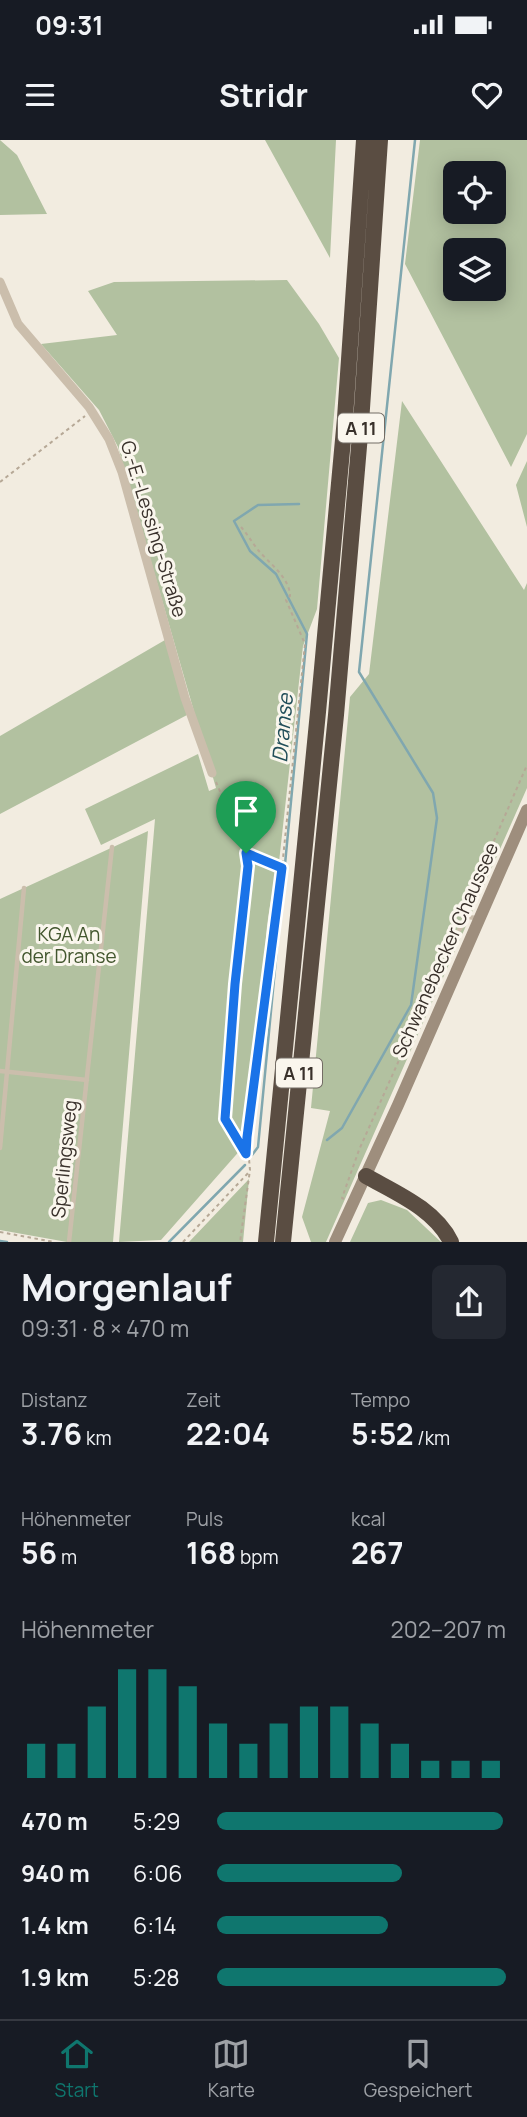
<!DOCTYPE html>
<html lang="de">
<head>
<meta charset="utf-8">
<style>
  :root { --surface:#171b24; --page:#242831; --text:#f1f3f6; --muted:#9ea1a6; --line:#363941; --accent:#0f766e }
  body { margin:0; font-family:Manrope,sans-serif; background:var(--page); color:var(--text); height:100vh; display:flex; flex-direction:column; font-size:26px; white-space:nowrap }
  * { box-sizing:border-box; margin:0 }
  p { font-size:23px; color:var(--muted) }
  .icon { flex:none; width:38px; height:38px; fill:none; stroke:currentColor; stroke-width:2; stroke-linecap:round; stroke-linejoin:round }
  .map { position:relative; height:1102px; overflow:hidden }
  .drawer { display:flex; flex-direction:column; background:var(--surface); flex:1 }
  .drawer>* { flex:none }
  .fabs { position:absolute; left:443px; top:21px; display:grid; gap:14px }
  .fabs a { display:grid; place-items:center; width:63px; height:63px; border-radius:10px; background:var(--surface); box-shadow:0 4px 18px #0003; font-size:35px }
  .pin { position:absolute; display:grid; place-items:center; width:60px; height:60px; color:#fff; margin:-72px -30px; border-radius:50% 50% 50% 0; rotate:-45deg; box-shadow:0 0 7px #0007 }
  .pin .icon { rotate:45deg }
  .round { display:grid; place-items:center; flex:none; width:74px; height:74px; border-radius:10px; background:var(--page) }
  .overview { display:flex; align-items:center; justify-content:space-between; height:119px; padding:0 21px }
  h1 { font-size:38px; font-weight:700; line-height:52px }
  .metrics { display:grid; grid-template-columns:repeat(3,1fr); gap:10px; height:119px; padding:7px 21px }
  .metrics div { display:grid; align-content:center }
  .metrics b { font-size:30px; font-weight:700 }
  .metrics small { font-size:19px; font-weight:400 }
  .metrics p { font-size:19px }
  .chart { height:196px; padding:14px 21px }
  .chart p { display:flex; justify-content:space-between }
  .chart svg { width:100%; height:126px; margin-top:7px; stroke:var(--accent); stroke-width:6 }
  ul { padding:0 21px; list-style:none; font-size:23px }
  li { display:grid; grid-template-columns:112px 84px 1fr; align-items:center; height:52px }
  li i { height:18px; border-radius:9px; background:var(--accent) }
  .status { display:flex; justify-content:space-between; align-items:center; height:49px; padding:0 35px; background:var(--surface); direction:ltr }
  .status svg { height:19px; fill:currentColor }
  header { display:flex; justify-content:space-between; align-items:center; height:91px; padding:0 21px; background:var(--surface); font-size:32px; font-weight:700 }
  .dock { display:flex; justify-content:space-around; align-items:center; height:98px; border-top:2px solid var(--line); background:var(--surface); font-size:19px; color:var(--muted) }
  .dock a { display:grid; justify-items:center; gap:4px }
  .dock .on { color:var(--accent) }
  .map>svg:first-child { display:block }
  .green { fill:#b2c1a0; fill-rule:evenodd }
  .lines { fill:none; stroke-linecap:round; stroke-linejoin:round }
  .stream { stroke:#80a7af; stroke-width:2.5 }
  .path { stroke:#b6a896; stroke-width:2; stroke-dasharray:3.5 3.5; stroke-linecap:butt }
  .service { stroke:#cbbeac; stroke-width:4.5 }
  .minor { stroke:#cbbeac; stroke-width:9 }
  .secondary { stroke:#9e8e7d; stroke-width:12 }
  .motorway { stroke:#5a4d42; stroke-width:16 }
  .route-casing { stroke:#fff; stroke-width:14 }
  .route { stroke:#1a73e8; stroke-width:9 }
  .labels { text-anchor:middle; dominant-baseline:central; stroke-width:6; stroke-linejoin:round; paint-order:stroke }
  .shield { fill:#faf6ed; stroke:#736c65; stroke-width:2 }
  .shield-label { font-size:18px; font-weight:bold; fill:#39312b }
  .street-label { font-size:19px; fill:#39312b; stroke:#faf6ed }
  .park-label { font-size:19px; fill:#43572f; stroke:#faf6ed }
  .water-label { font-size:21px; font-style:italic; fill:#214e59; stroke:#faf6ed }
</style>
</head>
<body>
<div class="status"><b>09:31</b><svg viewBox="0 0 49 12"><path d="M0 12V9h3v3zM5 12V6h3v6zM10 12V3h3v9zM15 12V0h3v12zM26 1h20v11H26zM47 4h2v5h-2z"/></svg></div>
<header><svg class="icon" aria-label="menu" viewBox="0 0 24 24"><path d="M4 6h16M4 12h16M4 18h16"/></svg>Stridr<svg class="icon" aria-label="heart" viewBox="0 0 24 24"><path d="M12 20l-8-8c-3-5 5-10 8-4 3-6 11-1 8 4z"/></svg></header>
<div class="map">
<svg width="527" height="1102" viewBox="0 0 527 1102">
  <rect width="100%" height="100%" fill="#f2ece0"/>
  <path class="green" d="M0 0 17 15 47 74 0 75Z
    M265 0H336L330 118Z
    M420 0H527V294L511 327 405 124ZM455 33H494V72H455ZM455 110H494V149H455Z
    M287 140 319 184 339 218 317 469 303 506 279 722C271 759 261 800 268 838L250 999 161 1100 119 1102 155 679 101 705 85 669 198 614 209 651 216 648 118 307 99 270 41 204 117 195 88 151 114 142Z
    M402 261 524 450 527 443V648L326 1102H311L302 1077 330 971 311 968 350 557 369 534Z
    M527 321V387L516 345Z
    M165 500 187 575 0 674V596Z
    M148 691 113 1102H67L0 1090V759Z
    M249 1039 243 1102H189Z
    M381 1060 407 1070 441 1102H350L368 1063Z"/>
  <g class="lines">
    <path class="stream" d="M327 1000 342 988 411 865 437 678 433 653 359 532 415 0
      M252 1015 258 1007 307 494 276 434 250 411 234 381 258 365 299 364
      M0 1101 7 1102
      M169 1102 245 1025"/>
    <path class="path" d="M0 342 85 276
      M241 387C247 394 252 402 258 410 269 423 290 438 290 456L286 460 305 504 282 728 247 997 246 1014
      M216 642 246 713 248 726 235 844 225 979 249 1019 250 1030 240 1102
      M247 713 281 727
      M463 772 527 625
      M344 1059 342 1058 359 1010 408 900 412 880 434 837
      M0 1092 54 1102
      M183 1102 250 1031"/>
    <path class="service" d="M432 829 468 777 476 778
      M0 931 87 940
      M0 1008 24 748
      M69 1102 112 707"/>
    <path class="minor" d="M0 142 18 184 89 267 109 299 122 332 185 558 212 633"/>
    <path class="secondary" d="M335 1102 398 965 527 670"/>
    <path class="motorway" d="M366 1036C396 1053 435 1069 451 1102
      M266 1102 318 572 345 278 364 0
      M283 1102 336 575 361 283 380 0"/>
  </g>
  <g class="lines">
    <g class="route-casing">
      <path id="route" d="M246 713 282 728 247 997 246 1014 225 979 235 844 248 726Z"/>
    </g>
    <use href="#route" class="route"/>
  </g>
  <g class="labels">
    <g class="shield">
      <rect x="338" y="273.5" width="46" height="29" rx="5"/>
      <rect x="276" y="918.5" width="46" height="29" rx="5"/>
    </g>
    <g class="shield-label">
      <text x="361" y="288">A 11</text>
      <text x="299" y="933">A 11</text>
    </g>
    <g class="street-label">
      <text transform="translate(154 389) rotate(73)">G.-E.-Lessing-Straße</text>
      <text transform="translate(445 810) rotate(-66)">Schwanebecker Chaussee</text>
      <text transform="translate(64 1019) rotate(-84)">Sperlingsweg</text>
    </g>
    <g class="park-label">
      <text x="69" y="794">KGA An<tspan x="69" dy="22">der Dranse</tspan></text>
    </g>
    <g class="water-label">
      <text transform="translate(282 588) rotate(-85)">Dranse</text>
    </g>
  </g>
</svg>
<div class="fabs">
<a><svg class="icon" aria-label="locate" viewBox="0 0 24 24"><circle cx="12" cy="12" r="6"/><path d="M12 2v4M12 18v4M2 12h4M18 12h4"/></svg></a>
<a><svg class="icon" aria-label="layers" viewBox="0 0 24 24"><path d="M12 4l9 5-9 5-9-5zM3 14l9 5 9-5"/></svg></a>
</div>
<div class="pin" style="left:246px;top:713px;background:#1e9e55"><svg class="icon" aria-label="arrive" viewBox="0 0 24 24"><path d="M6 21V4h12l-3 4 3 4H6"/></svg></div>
</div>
<section class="drawer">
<div class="overview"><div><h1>Morgenlauf</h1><p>09:31 · 8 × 470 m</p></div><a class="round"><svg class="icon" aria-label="share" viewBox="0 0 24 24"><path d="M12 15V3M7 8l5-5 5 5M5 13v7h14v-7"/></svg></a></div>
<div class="metrics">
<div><p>Distanz</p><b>3.76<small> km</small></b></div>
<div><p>Zeit</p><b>22:04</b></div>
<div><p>Tempo</p><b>5:52<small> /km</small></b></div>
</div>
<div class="metrics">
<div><p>Höhenmeter</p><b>56<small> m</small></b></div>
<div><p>Puls</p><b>168<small> bpm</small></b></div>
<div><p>kcal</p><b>267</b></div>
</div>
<div class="chart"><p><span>Höhenmeter</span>202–207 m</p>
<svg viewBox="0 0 160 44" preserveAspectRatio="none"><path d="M5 44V32M15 44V32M25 44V19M35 44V6M45 44V6M55 44V12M65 44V25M75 44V32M85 44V25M95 44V19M105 44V19M115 44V25M125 44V32M135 44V38M145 44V38M155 44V38"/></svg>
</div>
<ul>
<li><b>470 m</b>5:29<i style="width:99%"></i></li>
<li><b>940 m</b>6:06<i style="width:64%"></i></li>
<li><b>1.4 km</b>6:14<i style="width:59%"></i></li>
<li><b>1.9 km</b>5:28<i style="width:100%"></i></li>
</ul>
</section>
<nav class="dock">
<a class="on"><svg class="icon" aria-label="home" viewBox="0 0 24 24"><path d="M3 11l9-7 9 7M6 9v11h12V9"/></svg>Start</a>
<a><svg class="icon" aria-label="map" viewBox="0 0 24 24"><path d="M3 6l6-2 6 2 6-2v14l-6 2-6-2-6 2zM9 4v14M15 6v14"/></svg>Karte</a>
<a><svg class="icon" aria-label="saved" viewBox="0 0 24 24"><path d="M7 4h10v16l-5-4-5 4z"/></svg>Gespeichert</a>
</nav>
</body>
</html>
